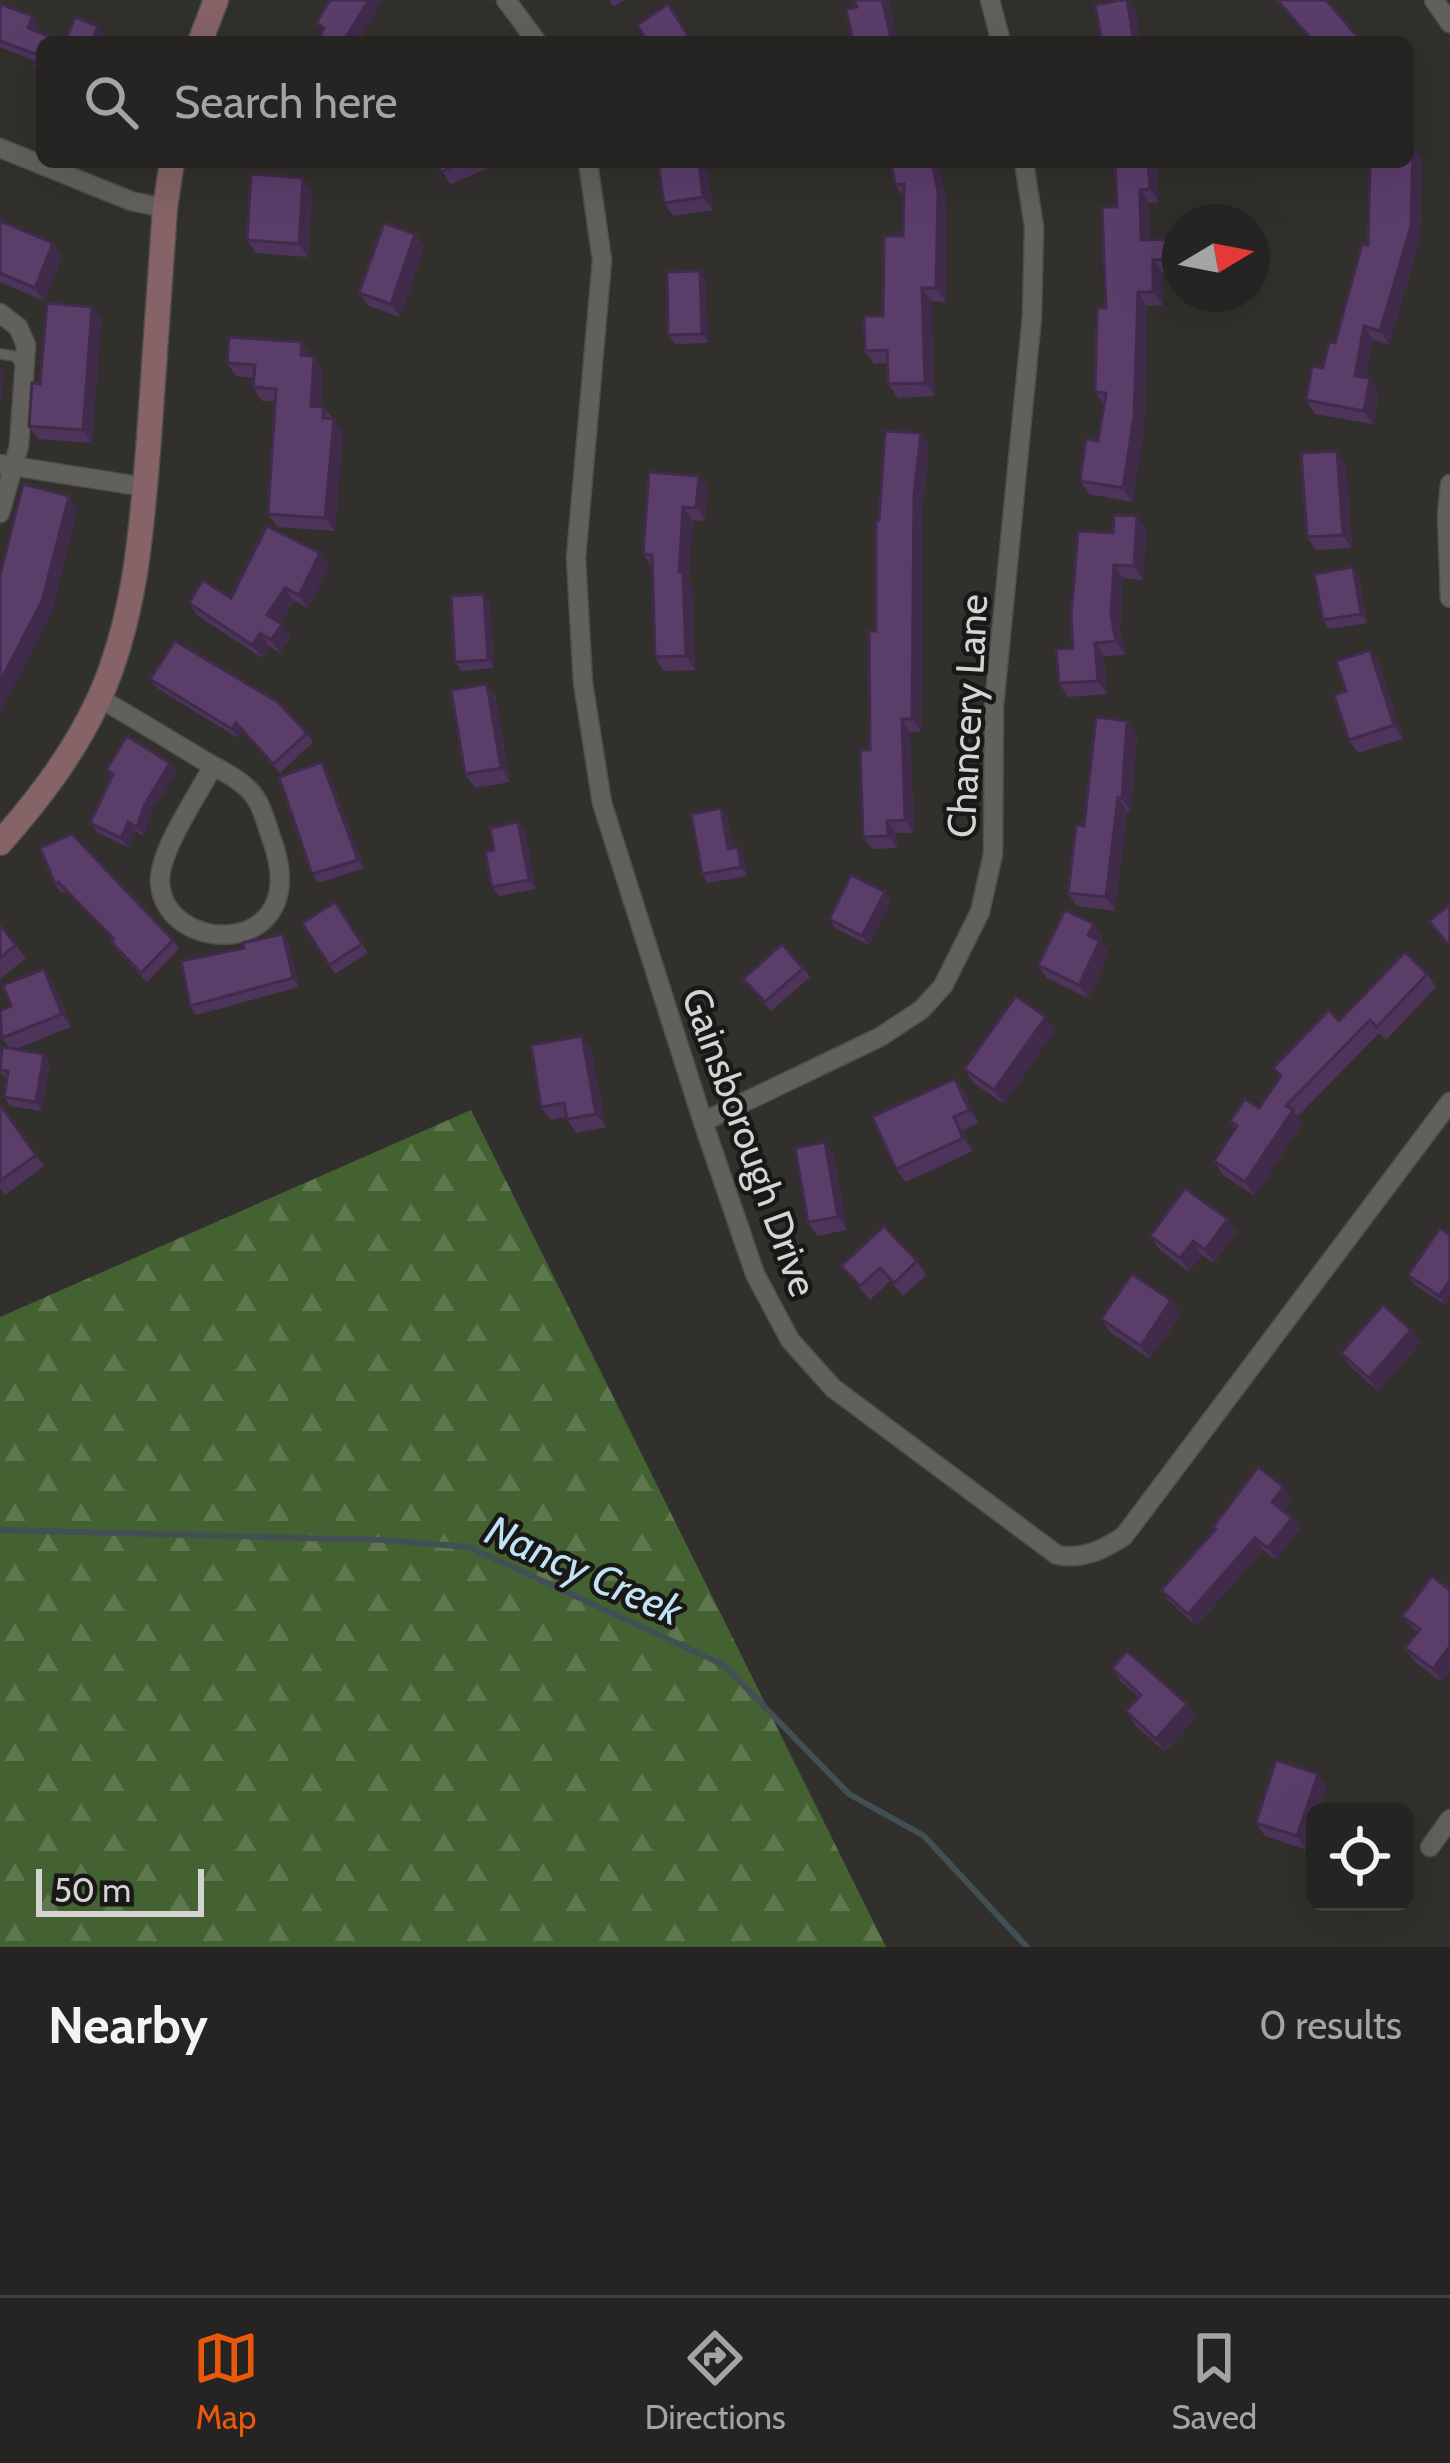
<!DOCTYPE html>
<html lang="en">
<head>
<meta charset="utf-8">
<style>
	body { margin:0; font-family:Cabin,sans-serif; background:#2e2c2a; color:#f1f3f6 }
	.controls { position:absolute; right:36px; bottom:36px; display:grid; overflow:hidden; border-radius:18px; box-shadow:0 12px 48px #0002 }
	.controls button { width:108px; height:108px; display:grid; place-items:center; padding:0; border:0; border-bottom:3px solid #424140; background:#262422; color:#f1f3f6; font:60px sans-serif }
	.compass { position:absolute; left:1162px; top:204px; width:108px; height:108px; border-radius:50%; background:#262422; box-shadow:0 12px 48px #0002; rotate:80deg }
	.scale { position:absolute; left:36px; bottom:30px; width:168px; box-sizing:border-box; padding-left:12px; border:6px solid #d5d4d2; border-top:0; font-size:33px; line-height:42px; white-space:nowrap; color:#d5d4d2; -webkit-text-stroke:9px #191817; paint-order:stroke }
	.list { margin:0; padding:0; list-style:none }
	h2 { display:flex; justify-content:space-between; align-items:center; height:156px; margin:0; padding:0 48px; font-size:51px }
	h2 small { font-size:39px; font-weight:400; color:#a4a4a5 }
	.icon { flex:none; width:66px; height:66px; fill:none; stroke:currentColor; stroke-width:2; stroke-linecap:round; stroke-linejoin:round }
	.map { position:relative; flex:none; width:1450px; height:1947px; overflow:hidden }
	.search { position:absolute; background:#262422; box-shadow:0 12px 48px #0002; left:36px; right:36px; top:36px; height:132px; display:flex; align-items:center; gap:30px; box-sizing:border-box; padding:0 42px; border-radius:18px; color:#a4a4a5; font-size:45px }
	.sheet { height:348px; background:#262422 }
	nav { display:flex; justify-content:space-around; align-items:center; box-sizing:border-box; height:168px; border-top:3px solid #424140; background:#262422; font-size:33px; color:#a4a4a5 }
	nav a { display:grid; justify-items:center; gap:6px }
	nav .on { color:#ea580c }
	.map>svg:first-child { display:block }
	.forest { fill:url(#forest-firs) }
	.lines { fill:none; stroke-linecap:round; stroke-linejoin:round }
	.stream { stroke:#425055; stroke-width:6 }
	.lane-casing { stroke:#4e4d4a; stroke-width:12 }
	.street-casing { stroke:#4e4d4a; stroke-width:21 }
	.secondary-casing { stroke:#4e4d4a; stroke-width:27 }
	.lane { stroke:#62605c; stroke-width:9 }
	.street { stroke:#62605c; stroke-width:18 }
	.secondary { stroke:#856366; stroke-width:24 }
	.wall { fill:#4e345b }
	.shaded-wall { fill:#402b4a }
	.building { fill:#5b3d6a; stroke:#402b4a; stroke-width:3 }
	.labels { text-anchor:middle; stroke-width:9; stroke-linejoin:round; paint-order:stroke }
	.street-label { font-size:39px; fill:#d5d4d2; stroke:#191817 }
	.water-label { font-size:42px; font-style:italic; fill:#c1e4f5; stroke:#191817 }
</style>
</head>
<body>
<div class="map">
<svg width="1450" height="1947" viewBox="0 0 1450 1947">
	<defs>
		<pattern id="forest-firs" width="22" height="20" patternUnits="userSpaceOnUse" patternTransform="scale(3)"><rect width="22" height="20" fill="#446132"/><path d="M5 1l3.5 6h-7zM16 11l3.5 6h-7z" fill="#5e774f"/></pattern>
	</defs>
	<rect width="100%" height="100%" fill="#32302d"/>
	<polygon class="forest" points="471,1110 886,1947 0,1947 0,1317"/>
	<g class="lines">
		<polyline class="stream" points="0,1530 383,1540 469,1547 724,1665 849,1794 924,1836 1027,1947"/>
		<g class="lane-casing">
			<polyline id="lane" points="0,354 14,356 22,364"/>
		</g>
		<g class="street-casing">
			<g id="street">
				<polyline points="506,0 537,42"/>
				<polyline points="990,0 1001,42"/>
				<polyline points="1434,0 1450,23"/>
				<polyline points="0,148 131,201 165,208"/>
				<path d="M588 162 602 260 576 558 583 683 602 803 703 1122 755 1274 790 1340 833 1388 1057 1555C1082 1560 1103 1550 1124 1536L1450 1102"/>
				<polyline points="0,313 18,327 26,345 19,446 0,513"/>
				<polyline points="0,464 145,487"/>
				<polyline points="1450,484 1447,516 1450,598"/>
				<path d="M99 698C134 718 168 739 203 760 218 769 237 777 249 790 262 802 266 824 272 840 315 959 165 957 160 883 158 852 198 795 213 766"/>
				<polyline points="703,1122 880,1037 921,1010 943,986 980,912 993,854 994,706 1032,316 1034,227 1024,162"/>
				<polyline points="1430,1847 1450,1819"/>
			</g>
		</g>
		<g class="secondary-casing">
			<g id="secondary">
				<polyline points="200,42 216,0"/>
				<path d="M0 843C39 799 74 753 99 699 136 617 142 527 149 438 154 362 159 285 165 208L172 162"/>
			</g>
		</g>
		<use href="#lane" class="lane"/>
		<use href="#street" class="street"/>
		<use href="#secondary" class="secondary"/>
	</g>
	<g class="wall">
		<polygon points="609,0 625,0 613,7"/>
		<polygon points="0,4 33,16 39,25 37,31 42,42 42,76 34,66 36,61 0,47"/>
		<polygon points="1413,146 1422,159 1420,240 1389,344 1373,340 1366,378 1379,392 1373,424 1315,414 1306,400 1335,343 1368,245 1391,163"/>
		<polygon points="437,162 498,162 499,163 450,185"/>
		<polygon points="891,162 938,162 947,204 946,302 931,301 935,396 898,398 888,384 888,363 874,364 865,351 883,316 903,236 904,198 895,185"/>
		<polygon points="1115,162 1174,162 1157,164 1159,202 1149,203 1150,240 1180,253 1180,272 1162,273 1163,305 1147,306 1144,429 1132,502 1089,494 1080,481 1098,441 1104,405 1095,392 1117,207"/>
		<polygon points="707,171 713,210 673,216 664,203"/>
		<polygon points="303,178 312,191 308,257 256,253 247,240"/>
		<polygon points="0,221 53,243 62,257 44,301 0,282"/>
		<polygon points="415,234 424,247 400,317 369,306 359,293"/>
		<polygon points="706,280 708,343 675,344 668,335"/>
		<polygon points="92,307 101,320 92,443 38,439 29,426 40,384"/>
		<polygon points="311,356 323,369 321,406 324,407 343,433 335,531 277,527 268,514 275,401 262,401 253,387 254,378 236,376 227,363"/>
		<polygon points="921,433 929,446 923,507 921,732 910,732 914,833 896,833 897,848 872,849 863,837 876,631 879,520"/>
		<polygon points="1346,464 1352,548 1316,550 1307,537"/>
		<polygon points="699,476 708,489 705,521 693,520 688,579 692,585 695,670 664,671 655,657 652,567 643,554"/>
		<polygon points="1137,516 1146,530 1143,580 1123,578 1120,628 1125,655 1104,656 1107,694 1068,697 1059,683 1113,533"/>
		<polygon points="329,566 308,608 294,601 280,623 291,637 280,653 269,646 262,658 198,616 189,603 231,598"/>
		<polygon points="1359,576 1367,623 1329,629 1323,620"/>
		<polygon points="490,603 494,668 461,671 455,662"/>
		<polygon points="1370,650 1379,663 1403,739 1358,753 1349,740 1346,691"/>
		<polygon points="150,679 307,733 313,742 280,773 242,732 238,738 157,688"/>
		<polygon points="487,684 496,697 510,782 475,788 465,774"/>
		<polygon points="1137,734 1131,812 1127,811 1115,911 1077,906 1068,893 1084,826"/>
		<polygon points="170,763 177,772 151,812 144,836 135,831 127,847 97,832 90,823 111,778 106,770"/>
		<polygon points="328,771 364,868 318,883 312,874"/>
		<polygon points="721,808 727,817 733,848 738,847 744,856 747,876 708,883 702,874"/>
		<polygon points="518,822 525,831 536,889 499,896 492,887 494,850"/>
		<polygon points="40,848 173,940 179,949 147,982 117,951 111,942 113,940 65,891 61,893 55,884"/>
		<polygon points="891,901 869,945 835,928 829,919"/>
		<polygon points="335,902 368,953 335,974 302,923"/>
		<polygon points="1094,924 1103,937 1101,942 1109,954 1088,998 1047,978 1038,965"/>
		<polygon points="0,925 26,958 0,979"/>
		<polygon points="289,943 299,987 196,1015 190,1006"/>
		<polygon points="803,968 810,977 771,1011 743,979"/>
		<polygon points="1427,974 1436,987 1386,1040 1379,1033 1297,1117 1302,1124 1255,1196 1223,1175 1214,1161 1235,1129 1230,1121 1259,1108 1279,1077 1273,1068 1339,1021"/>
		<polygon points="53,982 71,1027 16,1049 44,1054 50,1063 42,1111 10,1106 4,1097 7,1079 0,1072 0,1058 9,1048 2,1038 11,1006"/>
		<polygon points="1046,1017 1055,1030 1004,1104 974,1083 964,1069"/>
		<polygon points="591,1049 606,1127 576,1133 566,1117 551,1120 541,1107"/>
		<polygon points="955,1079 964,1092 979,1123 963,1130 973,1151 906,1182 896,1169"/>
		<polygon points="1,1106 44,1166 5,1195 0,1188"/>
		<polygon points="825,1142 834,1156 847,1230 817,1236 808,1222"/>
		<polygon points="1440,1228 1445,1305 1414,1284 1408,1275"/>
		<polygon points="1237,1232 1214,1263 1202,1255 1189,1272 1159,1249 1150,1236"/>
		<polygon points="917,1261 926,1275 903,1296 890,1281 870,1300 841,1266"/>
		<polygon points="1181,1314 1150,1359 1111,1333 1101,1319"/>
		<polygon points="1420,1343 1378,1391 1350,1366 1341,1353"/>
		<polygon points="1292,1498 1283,1511 1292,1518 1300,1529 1276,1560 1263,1550 1196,1626 1169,1601 1161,1590"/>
		<polygon points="1432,1576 1442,1682 1415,1662 1405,1648 1417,1633 1402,1616"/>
		<polygon points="1112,1668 1196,1718 1165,1752 1135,1725 1126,1711 1139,1697 1121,1682"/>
		<polygon points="1327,1787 1319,1812 1315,1812 1307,1850 1265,1836 1256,1823"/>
	</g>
	<g class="shaded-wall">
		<polygon points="369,0 383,0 358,42 343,42"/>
		<polygon points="882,0 889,0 898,42 892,42"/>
		<polygon points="1128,0 1136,12 1141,42 1134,42"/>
		<polygon points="33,16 39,25 34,37 28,28"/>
		<polygon points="98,26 104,35 102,42 92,42"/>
		<polygon points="1413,146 1422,159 1420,240 1389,344 1380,331"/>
		<polygon points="699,162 701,162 707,171 713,210 703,197"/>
		<polygon points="932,162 938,162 947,204 946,302 936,288"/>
		<polygon points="1148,162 1155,162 1157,164 1159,202 1150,189"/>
		<polygon points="303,178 312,191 308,257 299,244"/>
		<polygon points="1140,190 1149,203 1150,253 1141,240"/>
		<polygon points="415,234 424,247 400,317 391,304"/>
		<polygon points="1170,239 1180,253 1180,272 1171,259"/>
		<polygon points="53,243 62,257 44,301 35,288"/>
		<polygon points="1153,260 1162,273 1163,305 1153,292"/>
		<polygon points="700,271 706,280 708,343 702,334"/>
		<polygon points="922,288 931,301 935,396 925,383"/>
		<polygon points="1138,292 1147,306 1144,429 1132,502 1123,488"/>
		<polygon points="92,307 101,320 92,443 83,430"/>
		<polygon points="1364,326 1373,340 1364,389 1355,376"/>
		<polygon points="302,342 311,356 301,355"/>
		<polygon points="314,356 323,369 320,419 311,406"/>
		<polygon points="0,368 4,374 0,411"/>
		<polygon points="1370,378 1379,392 1373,424 1364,411"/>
		<polygon points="334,419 343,433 335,531 325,518"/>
		<polygon points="921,433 929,446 923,507 921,732 912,719 914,495"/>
		<polygon points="1337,451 1346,464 1352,548 1343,535"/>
		<polygon points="699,476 708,489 705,521 696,508"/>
		<polygon points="69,496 78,510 51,615 0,713 0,682"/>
		<polygon points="683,507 693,520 688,579 692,585 695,670 686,656 679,572"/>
		<polygon points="1137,516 1146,530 1143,580 1134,566"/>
		<polygon points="320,553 329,566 308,608 299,595"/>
		<polygon points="1114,565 1123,578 1120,628 1125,655 1116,641 1111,615"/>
		<polygon points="1353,567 1359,576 1367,623 1361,614"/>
		<polygon points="285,588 294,601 277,628 267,615"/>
		<polygon points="484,594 490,603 494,668 488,660"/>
		<polygon points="282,624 291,637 280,653 271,640"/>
		<polygon points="260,633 269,646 262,658 252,645"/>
		<polygon points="1095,643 1104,656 1107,694 1098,681"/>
		<polygon points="1370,650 1379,663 1403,739 1394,725"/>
		<polygon points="487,684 496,697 510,782 501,768"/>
		<polygon points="902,719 910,732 914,833 905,820"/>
		<polygon points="1127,721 1137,734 1131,812 1122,798"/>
		<polygon points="236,723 242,732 238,738 232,729"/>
		<polygon points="322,762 328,771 364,868 358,860"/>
		<polygon points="170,763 177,772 151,812 144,836 137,827 145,804"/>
		<polygon points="1118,798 1127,811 1115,911 1106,897"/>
		<polygon points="721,808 727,817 735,858 728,849"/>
		<polygon points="887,821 896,833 897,848 888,836"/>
		<polygon points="128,822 135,831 127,847 121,838"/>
		<polygon points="518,822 525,831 536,889 529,880"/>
		<polygon points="738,847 744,856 747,876 741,867"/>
		<polygon points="885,892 891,901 869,945 862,936"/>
		<polygon points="1094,924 1103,937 1101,942 1109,954 1088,998 1079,985 1088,935"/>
		<polygon points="283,934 289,943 299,987 293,978"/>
		<polygon points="44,969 53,982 71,1027 62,1014"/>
		<polygon points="1046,1017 1055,1030 1004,1104 994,1090"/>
		<polygon points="582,1036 591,1049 606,1127 596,1114"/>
		<polygon points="44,1054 50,1063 42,1111 36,1102"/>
		<polygon points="955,1079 964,1092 979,1123 969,1110"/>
		<polygon points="1293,1110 1302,1124 1255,1196 1245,1182"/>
		<polygon points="954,1117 963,1130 973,1151 963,1138"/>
		<polygon points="825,1142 834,1156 847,1230 838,1217"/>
		<polygon points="1228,1219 1237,1232 1214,1263 1205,1250"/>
		<polygon points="1193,1241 1202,1255 1189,1272 1180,1258"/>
		<polygon points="1450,1280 1450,1298 1445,1305 1439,1296"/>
		<polygon points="1171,1300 1181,1314 1150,1359 1141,1346"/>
		<polygon points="1411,1330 1420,1343 1378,1391 1369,1378"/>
		<polygon points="1284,1487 1292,1498 1280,1514 1272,1502"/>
		<polygon points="1292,1518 1300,1529 1276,1560 1268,1548"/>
		<polygon points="1255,1538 1263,1550 1196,1626 1188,1614"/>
		<polygon points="1450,1646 1450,1672 1442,1682 1433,1669"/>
		<polygon points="1187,1704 1196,1718 1165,1752 1156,1739"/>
		<polygon points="1318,1774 1327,1787 1319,1812 1315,1812 1315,1824 1307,1850 1297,1836"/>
	</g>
	<g class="building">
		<polygon points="330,0 369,0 343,42 317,42 324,28 316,23"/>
		<polygon points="854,0 882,0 892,42 853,42 846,9 857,7"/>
		<polygon points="1121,0 1127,0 1134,42 1102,42 1095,5"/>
		<polygon points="1277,0 1326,0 1362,42 1314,42"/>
		<polygon points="0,4 33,16 28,28 63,42 42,42 42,69 34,66 38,55 0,41"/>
		<polygon points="668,4 692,42 648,42 637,25"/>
		<polygon points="75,17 98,26 92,42 65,42"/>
		<polygon points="1408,145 1413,146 1411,226 1380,331 1364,326 1355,376 1370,378 1364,411 1306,400 1312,366 1323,368 1329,342 1335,343 1362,244 1368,245 1370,163 1408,162"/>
		<polygon points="437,162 463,162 441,172"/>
		<polygon points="658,162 699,162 703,197 664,203"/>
		<polygon points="891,162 932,162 938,191 936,288 922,288 925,383 888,384 887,350 865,351 864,316 883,316 884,236 903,236 904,184 895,185"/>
		<polygon points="1115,162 1148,162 1150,189 1140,190 1141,240 1170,239 1171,259 1153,260 1153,292 1138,292 1134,416 1123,488 1080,481 1086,439 1098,441 1106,393 1095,392 1097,308 1106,308 1102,207 1117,207"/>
		<polygon points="251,174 303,178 299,244 247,240"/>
		<polygon points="0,221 53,243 35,288 0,273"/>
		<polygon points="384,223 415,234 391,304 359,293"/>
		<polygon points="700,271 702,334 668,335 667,272"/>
		<polygon points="47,303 92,307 83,430 29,426 32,383 40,384"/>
		<polygon points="229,337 302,342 301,355 314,356 311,406 324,407 323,418 334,419 325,518 268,514 276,389 253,387 255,365 227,363"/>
		<polygon points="885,431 921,433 914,495 912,719 902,719 905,820 887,821 888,836 863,837 860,750 870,750 869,631 876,631 876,520 879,520"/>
		<polygon points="1337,451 1343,535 1307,537 1301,453"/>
		<polygon points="649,472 699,476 696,508 683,507 679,572 683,572 686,656 655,657 652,555 643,554"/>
		<polygon points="23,484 69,496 42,601 0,682 0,575"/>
		<polygon points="1114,515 1137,516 1134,566 1114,565 1111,615 1116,641 1095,643 1098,681 1059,683 1056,649 1073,648 1071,617 1078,531 1113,533"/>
		<polygon points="267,526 320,553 299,595 285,588 267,615 282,624 271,640 260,633 252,645 189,603 203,580 231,598"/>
		<polygon points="1353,567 1361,614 1323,620 1314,574"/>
		<polygon points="484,594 488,660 455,662 451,596"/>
		<polygon points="175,641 278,702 307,733 273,764 236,723 232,729 150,679"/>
		<polygon points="1370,650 1394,725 1349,740 1334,695 1346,691 1336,661"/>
		<polygon points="487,684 501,768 465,774 451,690"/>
		<polygon points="1096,717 1127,721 1122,798 1118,798 1106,897 1068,893 1076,825 1084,826"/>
		<polygon points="127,736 170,763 145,804 137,827 128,822 121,838 90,823 113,774 106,770"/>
		<polygon points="322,762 358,860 312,874 279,777"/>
		<polygon points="721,808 728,849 738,847 741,867 702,874 691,814"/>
		<polygon points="518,822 529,880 492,887 485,852 494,850 490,828"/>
		<polygon points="72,834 173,940 141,973 111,942 114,939 58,882 55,884 40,848"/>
		<polygon points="851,875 885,892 862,936 829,919"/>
		<polygon points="335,902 362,944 329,965 302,923"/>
		<polygon points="1450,904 1450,947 1429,921"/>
		<polygon points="1065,910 1094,924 1088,935 1100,941 1079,985 1038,965"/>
		<polygon points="0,925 16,945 0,958"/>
		<polygon points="283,934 293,978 190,1006 181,961 244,948 243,943"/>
		<polygon points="782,944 803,968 765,1002 743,979"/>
		<polygon points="1405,952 1427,974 1377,1027 1370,1020 1286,1106 1293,1110 1245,1182 1214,1161 1237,1126 1230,1121 1245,1099 1259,1108 1281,1076 1273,1068 1329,1010 1339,1021"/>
		<polygon points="44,969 62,1014 2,1038 0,1011 11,1006 3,985"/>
		<polygon points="1016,996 1046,1017 994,1090 964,1069"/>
		<polygon points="582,1036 596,1114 567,1119 564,1103 541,1107 531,1045"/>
		<polygon points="2,1047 44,1054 36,1102 4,1097 8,1071 0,1070"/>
		<polygon points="955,1079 969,1110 954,1117 963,1138 896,1169 872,1117"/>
		<polygon points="1,1106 36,1155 0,1181 0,1109"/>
		<polygon points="825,1142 838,1217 808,1222 795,1148"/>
		<polygon points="1185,1188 1228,1219 1205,1250 1193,1241 1180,1258 1150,1236"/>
		<polygon points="884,1226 917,1261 894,1283 880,1268 860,1286 841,1266"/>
		<polygon points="1440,1228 1450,1235 1450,1280 1439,1296 1408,1275"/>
		<polygon points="1132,1274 1171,1300 1141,1346 1101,1319"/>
		<polygon points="1383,1305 1411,1330 1369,1378 1341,1353"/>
		<polygon points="1258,1467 1284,1487 1272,1502 1292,1518 1268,1548 1255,1538 1188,1614 1161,1590 1216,1529 1213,1527"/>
		<polygon points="1432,1576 1450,1590 1450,1646 1433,1669 1405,1648 1420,1629 1402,1616"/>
		<polygon points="1127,1651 1187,1704 1156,1739 1126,1711 1141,1695 1112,1668"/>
		<polygon points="1276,1760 1318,1774 1297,1836 1256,1823"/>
	</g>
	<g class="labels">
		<g class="street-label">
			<text transform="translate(967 716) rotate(-87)" y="14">Chancery Lane</text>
			<text transform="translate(750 1142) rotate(70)" y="14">Gainsborough Drive</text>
		</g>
		<g class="water-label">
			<text transform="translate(584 1570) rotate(24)" y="15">Nancy Creek</text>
		</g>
	</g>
</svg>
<div class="controls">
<button><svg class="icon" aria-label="locate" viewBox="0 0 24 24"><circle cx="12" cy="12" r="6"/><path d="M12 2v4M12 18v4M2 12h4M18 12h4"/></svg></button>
</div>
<svg class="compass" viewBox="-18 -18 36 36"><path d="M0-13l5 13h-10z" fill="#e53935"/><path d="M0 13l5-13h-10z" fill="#a4a4a5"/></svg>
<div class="scale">50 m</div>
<div class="search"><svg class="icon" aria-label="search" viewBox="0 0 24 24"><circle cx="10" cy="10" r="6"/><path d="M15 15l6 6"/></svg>Search here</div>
</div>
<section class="sheet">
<h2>Nearby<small>0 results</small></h2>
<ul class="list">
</ul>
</section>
<nav>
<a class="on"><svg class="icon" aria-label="map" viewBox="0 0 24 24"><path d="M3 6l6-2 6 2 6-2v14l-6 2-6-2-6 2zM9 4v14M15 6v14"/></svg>Map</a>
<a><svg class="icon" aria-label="directions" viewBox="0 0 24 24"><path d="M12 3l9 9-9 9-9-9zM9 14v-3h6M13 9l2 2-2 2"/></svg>Directions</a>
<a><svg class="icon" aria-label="saved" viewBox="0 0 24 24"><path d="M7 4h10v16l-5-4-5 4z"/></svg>Saved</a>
</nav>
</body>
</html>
